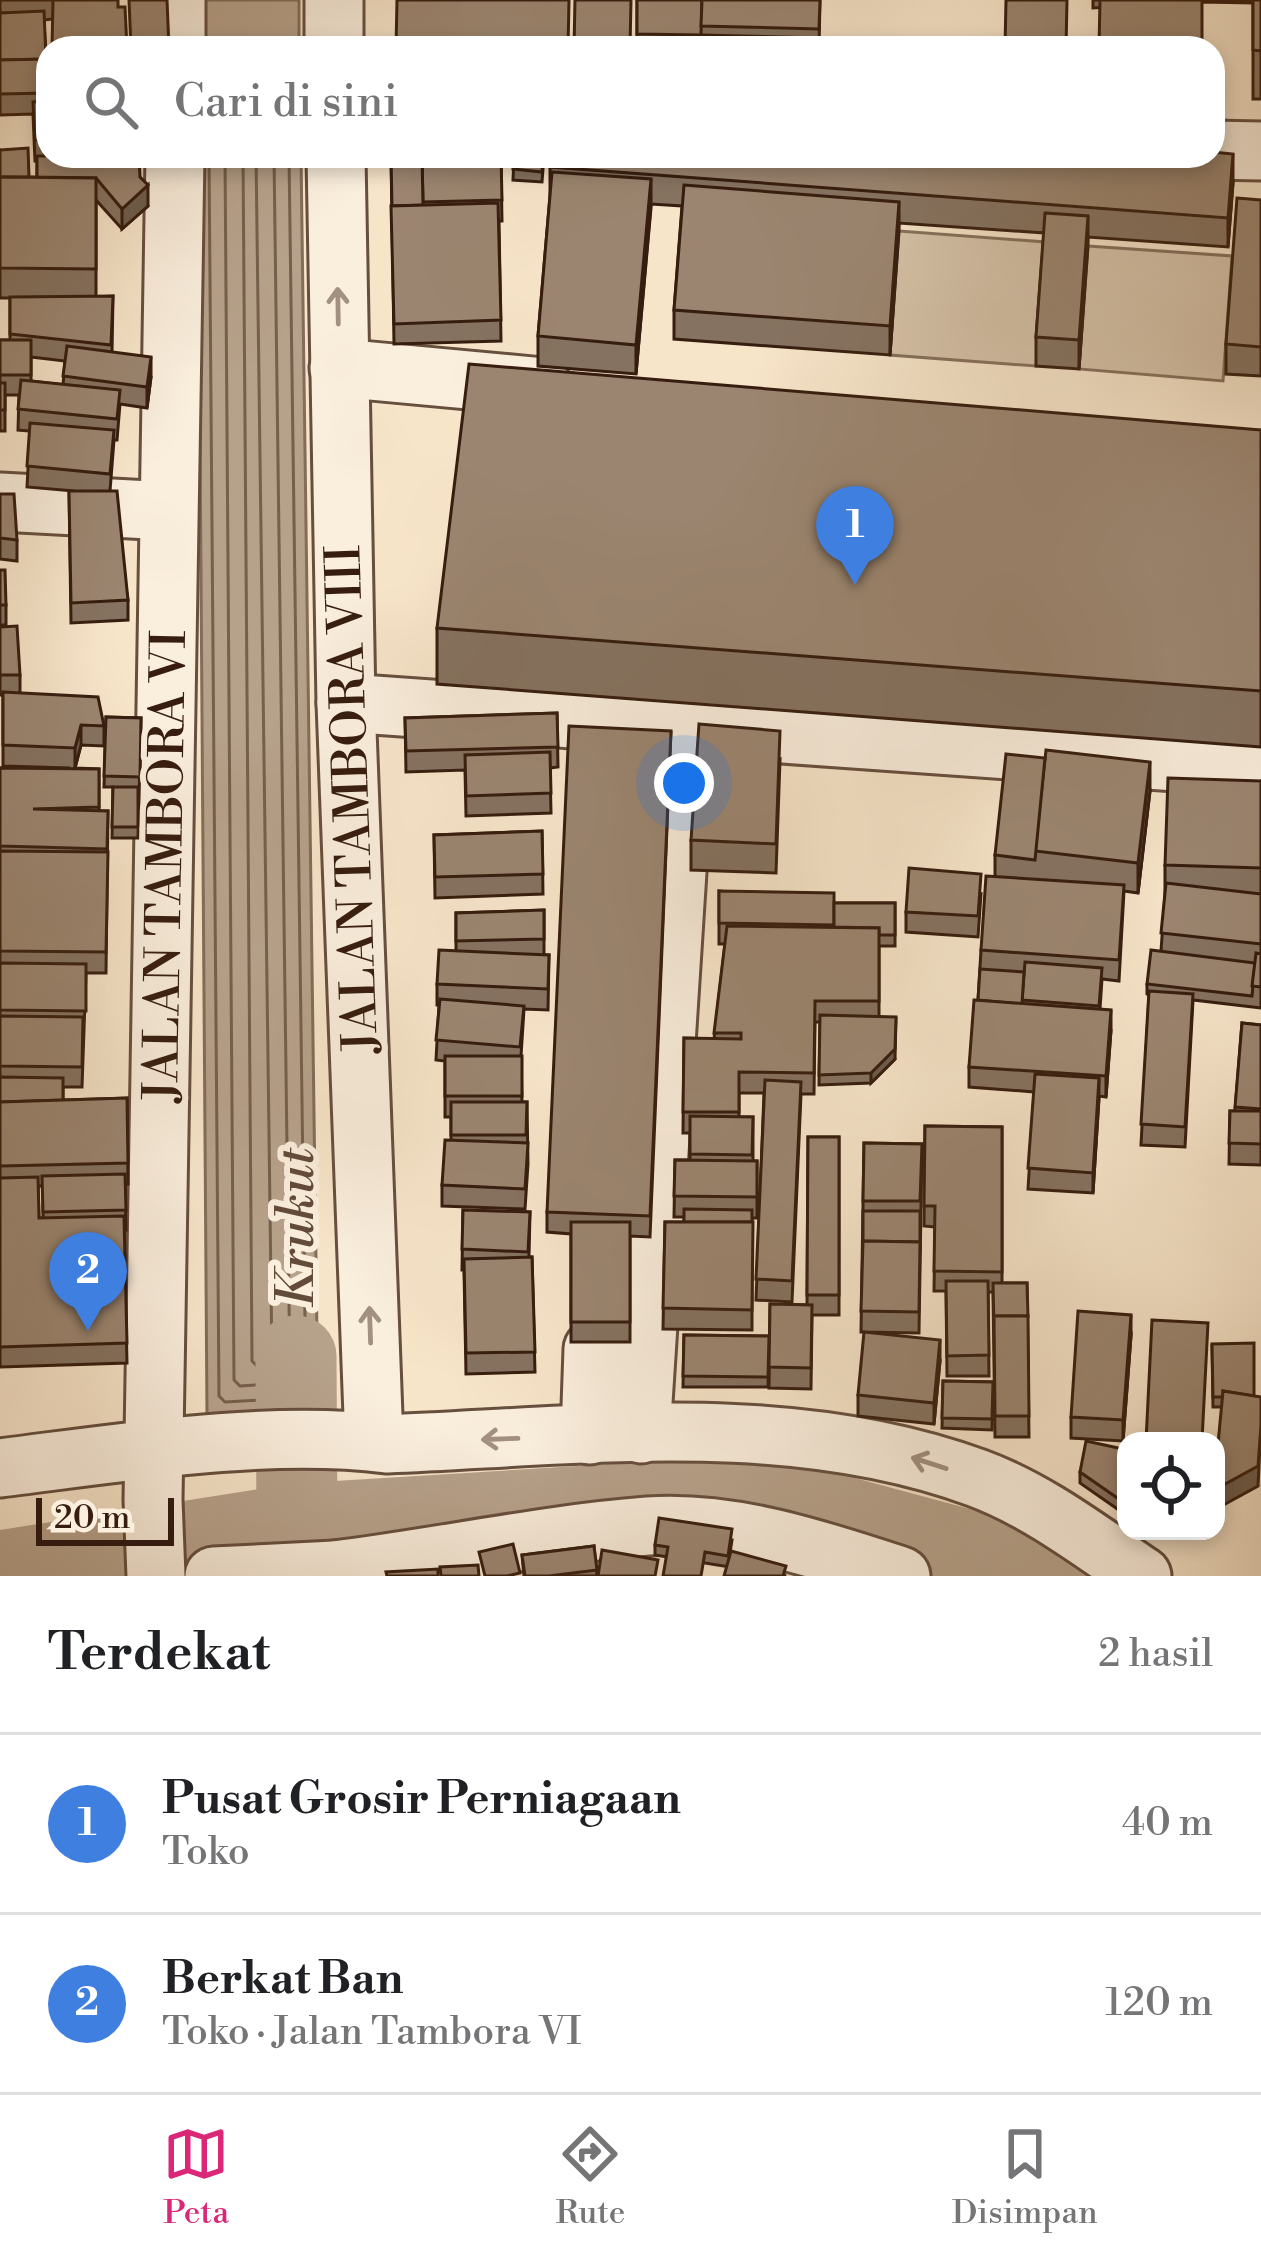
<!DOCTYPE html>
<html lang="id">
<head>
<meta charset="utf-8">
<style>
	body { margin:0; font-family:"Libre Bodoni",serif; background:#f6f6f6; color:#202124 }
	.controls { position:absolute; right:36px; bottom:36px; display:grid; overflow:hidden; border-radius:24px; box-shadow:0 6px 18px #0003 }
	.controls button { width:108px; height:108px; display:grid; place-items:center; padding:0; border:0; border-bottom:3px solid #e0e0e0; background:#fff; color:#202124; font:60px sans-serif }
	.scale { position:absolute; left:36px; bottom:30px; width:138px; box-sizing:border-box; padding-left:12px; border:6px solid #371d0f; border-top:0; font-size:33px; line-height:42px; white-space:nowrap; color:#371d0f; -webkit-text-stroke:9px #faeedd; paint-order:stroke }
	.you { position:absolute; left:684px; top:783px; width:42px; height:42px; margin:-30px; border:9px solid #fff; border-radius:50%; background:#1a73e8; box-shadow:0 0 0 18px #1a73e833 }
	.badge { display:grid; place-items:center; width:78px; height:78px; border-radius:50%; background:#db2777; color:#fff; font-size:39px; font-weight:700 }
	.pin { position:absolute; translate:-50% -99px; filter:drop-shadow(0 3px 6px #0008) }
	.pin::after { content:''; position:absolute; top:63px; width:42px; height:36px; background:inherit; clip-path:polygon(0 0,100% 0,50% 100%) }
	.list { margin:0; padding:0; list-style:none }
	h2 { display:flex; justify-content:space-between; align-items:center; height:156px; margin:0; padding:0 48px; font-size:51px }
	h2 small { font-size:39px; font-weight:400; color:#757577 }
	.list li { display:grid; grid-template-columns:78px 1fr auto; gap:36px; align-items:center; box-sizing:border-box; height:180px; padding:0 48px; border-top:3px solid #e0e0e0 }
	.list b { display:block; font-size:45px; white-space:nowrap }
	.list p { margin:0; font-size:39px; white-space:nowrap; color:#757577 }
	.list em { font-size:39px; font-style:normal; color:#757577 }
	.icon { flex:none; width:66px; height:66px; fill:none; stroke:currentColor; stroke-width:2; stroke-linecap:round; stroke-linejoin:round }
	.map { position:relative; flex:none; width:1261px; height:1576px; overflow:hidden }
	.search { position:absolute; background:#fff; box-shadow:0 6px 18px #0003; left:36px; right:36px; top:36px; height:132px; display:flex; align-items:center; gap:30px; box-sizing:border-box; padding:0 42px; border-radius:36px; color:#757577; font-size:45px }
	.sheet { height:516px; background:#fff }
	nav { display:flex; justify-content:space-around; align-items:center; box-sizing:border-box; height:168px; border-top:3px solid #e0e0e0; background:#fff; font-size:33px; color:#757577 }
	nav a { display:grid; justify-items:center; gap:6px }
	nav .on { color:#db2777 }
	.map>svg:first-child { display:block }
	.green { fill:#d6c3aa; stroke:#86705c; stroke-width:3 }
	.water { fill:#b6a18a; stroke:#836c59; stroke-width:3 }
	.lines { fill:none; stroke-linecap:round; stroke-linejoin:round }
	.shore { stroke:#765f4c; stroke-width:3 }
	.river { stroke:#b6a18a; stroke-width:81 }
	.minor-casing { stroke:#674f3e; stroke-width:63 }
	.minor { stroke:#faeedd; stroke-width:57 }
	.wall { fill:#857260; stroke:#371d0f; stroke-width:3; fill-rule:evenodd }
	.shaded-wall { fill:#6c5d4e; stroke:#371d0f; stroke-width:3 }
	.building { fill:#9b8570; stroke:#371d0f; stroke-width:3 }
	.oneway { stroke:#a29080 }
	.labels { text-anchor:middle; stroke-width:12; stroke-linejoin:round; paint-order:stroke }
	.street-label { font-size:48px; fill:#371d0f; stroke:#faeedd }
	.water-label { font-size:51px; font-style:italic; fill:#634b3a; stroke:#faeedd }
</style>
</head>
<body>
<div class="map">
<svg width="1261" height="1576" viewBox="0 0 1261 1576">
	<rect width="100%" height="100%" fill="#f7e5ca"/>
	<filter id="stains"><feTurbulence type="fractalNoise" baseFrequency=".00167" numOctaves="4"/><feColorMatrix values="0 0 0 0 .2 0 0 0 0 .09 0 0 0 0 .02 0 0 0 .5 -.17"/></filter>
	<radialGradient id="worn" r=".72"><stop offset=".6" stop-color="#630" stop-opacity="0"/><stop offset="1" stop-color="#630" stop-opacity=".3"/></radialGradient>
	<g class="green">
		<polygon points="899,231 1045,242 1036,366 890,355"/>
		<polygon points="1088,246 1232,256 1223,381 1079,369"/>
	</g>
	<g class="water">
		<rect x="197" y="0" width="102" height="48"/>
		<polygon points="198,156 301,156 318,1409 207,1415"/>
		<polygon points="140,1520 146,1576 0,1576 0,1532"/>
	</g>
	<g class="lines">
		<g class="shore">
			<polyline points="209,156 219,1396 225,1402 301,1398 306,1392 289,156"/>
			<polyline points="225,156 234,1380 240,1386 285,1383 290,1377 274,156"/>
			<polyline points="243,156 252,1361 258,1367 272,1361 256,156"/>
			<polyline points="0,1543 123,1533"/>
			<polyline points="0,1558 111,1550 119,1576"/>
		</g>
		<g class="river">
			<polyline points="296,1356 297,1524"/>
			<polyline points="0,1571 297,1524 763,1495 1062,1576"/>
		</g>
		<g class="minor-casing">
			<g id="minor">
				<polyline points="176,0 176,48"/>
				<polyline points="334,48 334,0"/>
				<polyline points="1213,150 1261,151"/>
				<polyline points="336,156 346,703 374,1442"/>
				<polyline points="339,368 543,387"/>
				<polyline points="0,502 168,511"/>
				<polyline points="346,703 1261,768"/>
				<polyline points="641,1434 683,778"/>
				<polyline points="590,1435 593,1349"/>
				<path d="M0 1468C120 1453 267 1429 387 1444 584 1436 789 1409 977 1478 1037 1500 1090 1541 1142 1576"/>
				<polyline points="156,1576 153,1500 175,156"/>
				<polyline points="214,1576 335,1570"/>
				<path d="M330 1576 335 1570C439 1557 544 1534 648 1526 733 1520 822 1550 901 1576"/>
			</g>
		</g>
		<use href="#minor" class="minor"/>
	</g>
	<g class="wall">
		<path d="M0 0H118L52 19 44 20 46 59H48V156L140 177 148 206 122 229 96 200V297L113 296 112 352 151 377 147 408 120 404 117 440H114L110 491 128 600V620L71 623 69 491H74L27 487 30 431 18 430 19 395H5V431H0V340H10V298H0V150L29 177H37V161H35L33 114 0 115ZM31 357 65 361 63 385 31 381Z"/>
		<polygon points="637,0 820,0 819,48 637,48"/>
		<polygon points="1093,0 1261,0 1261,99 1253,99 1253,3 1202,2 1093,8"/>
		<polygon points="391,156 505,156 505,163 501,163 502,221 499,221 501,341 394,344"/>
		<polygon points="514,156 544,156 542,182 513,180"/>
		<polygon points="550,167 1233,183 1228,247 1088,237 1079,369 1036,366 1036,337 1044,233 899,223 890,355 674,339 674,310 682,206 651,204 636,374 538,366 538,336 550,196"/>
		<polygon points="1261,200 1261,376 1226,374 1226,344"/>
		<polygon points="1261,430 1261,747 437,684 437,628"/>
		<polygon points="0,494 17,540 17,561 0,559"/>
		<polygon points="0,570 6,605 6,625 0,625"/>
		<path d="M0 627 20 675V693L104 726V746L81 745 75 768 99 769V811H108L106 973H86L82 1087H63V1100L127 1098 128 1184H125L126 1230H124L127 1363 0 1367V768H70L3 766V695H0ZM38 1186H43V1218H39Z"/>
		<polygon points="557,713 558,767 550,768 551,813 466,816 465,770 406,772 405,718"/>
		<polygon points="106,717 141,718 138,838 112,838 113,787 104,787"/>
		<polygon points="671,731 650,1237 630,1236 630,1342 571,1342 571,1234 547,1232 547,1212"/>
		<polygon points="780,760 776,873 691,870 691,840"/>
		<polygon points="1261,781 1261,1008 1193,1000 1185,1147 1141,1145 1149,995 1147,994 1147,984 1161,951 1165,894 1165,865"/>
		<polygon points="1150,791 1138,893 1124,891 1119,981 1102,979 1100,1009 1111,1030 1106,1097 1099,1096 1093,1193 1028,1189 1034,1092 969,1087 969,1067 978,1000 981,950 995,876 995,855"/>
		<polygon points="542,831 543,894 435,898 434,835"/>
		<polygon points="719,891 834,903 895,903 895,946 879,946 879,1016 895,1059 871,1083 819,1085 820,1022 815,1022 814,1094 801,1094 792,1302 756,1300 764,1093 739,1093 739,1117 753,1117 753,1161 757,1161 757,1218 752,1218 752,1330 663,1329 665,1222 684,1222 684,1217 674,1217 675,1160 690,1160 690,1133 683,1133 684,1038 714,1039 725,944 719,944"/>
		<polygon points="981,894 978,937 906,932 906,912"/>
		<polygon points="544,910 544,955 549,955 548,1010 524,1009 521,1056 522,1102 527,1102 528,1164 525,1209 442,1206 442,1185 451,1140 451,1117 445,1117 445,1061 436,1060 439,1005 437,1005 437,984 456,951 456,913"/>
		<polygon points="1242,1023 1261,1025 1261,1165 1229,1164 1230,1111 1235,1111"/>
		<polygon points="925,1126 1002,1127 1002,1283 1027,1283 1029,1437 995,1437 993,1292 988,1292 989,1376 947,1376 946,1291 934,1291 935,1227 924,1226"/>
		<polygon points="808,1137 839,1137 839,1315 812,1315 811,1389 769,1388 770,1304 807,1305"/>
		<polygon points="864,1143 922,1144 919,1333 861,1332"/>
		<polygon points="463,1210 530,1212 529,1257 532,1257 535,1372 466,1374 464,1270 462,1270"/>
		<polygon points="684,1335 769,1336 768,1387 683,1387"/>
		<polygon points="1131,1336 1123,1441 1071,1438 1071,1417"/>
		<polygon points="1212,1344 1258,1486 1222,1407 1213,1407"/>
		<polygon points="940,1361 934,1424 858,1416 858,1395"/>
		<polygon points="943,1381 993,1382 992,1430 942,1428"/>
		<polygon points="1123,1449 1126,1515 1080,1483 1080,1472"/>
		<polygon points="732,1540 730,1553 786,1576 655,1555 655,1545"/>
		<polygon points="594,1546 597,1576 524,1576 522,1555"/>
	</g>
	<g class="shaded-wall">
		<polygon points="1233,154 1233,183 1228,247 1228,218"/>
		<polygon points="651,179 651,208 636,374 636,345"/>
		<polygon points="148,185 148,206 122,229 122,209"/>
		<polygon points="899,202 899,231 890,355 890,326"/>
		<polygon points="1088,216 1088,246 1079,369 1079,340"/>
		<polygon points="151,357 151,377 147,408 147,387"/>
		<polygon points="81,725 81,745 75,768 75,748"/>
		<polygon points="1150,762 1150,791 1138,893 1138,863"/>
		<polygon points="1111,1010 1111,1030 1106,1097 1106,1076"/>
		<polygon points="896,1017 895,1059 871,1083 871,1073"/>
		<polygon points="1099,1078 1099,1099 1093,1193 1093,1173"/>
		<polygon points="1131,1315 1131,1336 1123,1441 1123,1420"/>
		<polygon points="940,1340 940,1361 934,1424 934,1403"/>
		<polygon points="1261,1425 1258,1486 1216,1509 1216,1489"/>
	</g>
	<g class="building">
		<polygon points="53,0 118,0 118,7 125,7 127,48 52,48"/>
		<polygon points="129,0 167,0 169,48 131,48"/>
		<polygon points="397,0 569,0 568,48 396,48"/>
		<polygon points="575,0 631,0 630,48 574,48"/>
		<polygon points="637,0 702,0 701,35 637,34"/>
		<polygon points="702,0 820,0 819,29 701,26"/>
		<polygon points="1006,0 1067,0 1066,48 1005,48"/>
		<polygon points="1100,0 1202,0 1202,48 1099,48"/>
		<polygon points="1253,0 1261,0 1261,51 1253,50"/>
		<polygon points="44,11 46,59 0,60 0,13"/>
		<polygon points="701,35 819,38 819,48 701,48"/>
		<polygon points="48,59 48,93 0,94 0,60"/>
		<polygon points="48,101 48,140 35,140 33,102"/>
		<polygon points="28,148 29,177 0,177 0,150"/>
		<polygon points="1213,152 1233,154 1228,218 550,167 551,156 1213,156"/>
		<polygon points="37,156 139,156 140,177 148,185 122,209 96,178 37,177"/>
		<polygon points="422,156 501,156 502,200 423,202"/>
		<polygon points="514,156 543,156 542,172 513,169"/>
		<polygon points="422,157 423,205 392,206 391,158"/>
		<polygon points="552,172 651,179 636,345 538,336"/>
		<polygon points="0,177 96,178 96,269 0,268"/>
		<polygon points="684,185 899,202 890,326 674,310"/>
		<polygon points="1237,198 1261,200 1261,347 1226,344"/>
		<polygon points="498,203 501,320 394,324 391,206"/>
		<polygon points="1045,213 1088,216 1079,340 1036,337"/>
		<polygon points="113,296 111,345 10,334 10,297"/>
		<rect x="0" y="340" width="31" height="35"/>
		<polygon points="67,346 151,357 147,387 63,376"/>
		<polygon points="469,364 1261,430 1261,691 437,628"/>
		<polygon points="21,380 120,390 117,419 18,409"/>
		<rect x="0" y="383" width="5" height="27"/>
		<polygon points="30,423 114,430 110,474 27,466"/>
		<polygon points="69,491 117,491 128,600 71,603"/>
		<polygon points="0,494 14,494 17,540 0,538"/>
		<polygon points="0,570 5,570 6,605 0,605"/>
		<polygon points="17,626 20,675 0,675 0,627"/>
		<polygon points="3,692 98,697 104,726 81,725 75,748 3,745"/>
		<polygon points="557,713 558,747 406,751 405,718"/>
		<polygon points="106,717 141,718 140,777 104,776"/>
		<polygon points="699,724 780,731 776,844 691,840"/>
		<polygon points="569,726 671,731 650,1216 547,1212"/>
		<polygon points="1046,750 1150,762 1138,863 1035,851"/>
		<polygon points="550,752 551,793 466,796 465,755"/>
		<polygon points="1006,754 1045,758 1035,860 995,855"/>
		<polygon points="0,768 99,769 99,807 33,809 108,811 107,849 0,846"/>
		<polygon points="1168,778 1261,781 1261,868 1165,865"/>
		<polygon points="113,787 138,787 138,827 112,827"/>
		<polygon points="542,831 543,874 435,877 434,835"/>
		<polygon points="0,851 108,852 106,952 0,951"/>
		<polygon points="909,868 981,874 978,916 906,912"/>
		<polygon points="986,876 1124,885 1119,960 981,950"/>
		<polygon points="1166,883 1261,894 1261,944 1161,933"/>
		<polygon points="719,891 834,893 834,925 719,923"/>
		<polygon points="834,903 895,903 895,935 879,935 879,928 834,927"/>
		<polygon points="544,910 544,939 456,941 456,913"/>
		<polygon points="727,926 879,928 879,1001 815,1001 814,1073 739,1072 739,1112 683,1112 684,1038 741,1039 741,1033 714,1033"/>
		<polygon points="439,950 549,955 548,989 437,984"/>
		<polygon points="1151,950 1255,963 1252,996 1147,984"/>
		<polygon points="1256,953 1261,954 1261,987 1252,986"/>
		<polygon points="1025,962 1102,968 1099,1006 1022,1000"/>
		<polygon points="0,963 86,964 86,1011 0,1010"/>
		<polygon points="980,969 1024,972 1022,1004 978,1000"/>
		<polygon points="1149,991 1193,994 1185,1127 1141,1124"/>
		<polygon points="440,999 524,1006 520,1047 436,1040"/>
		<polygon points="974,1000 1111,1010 1106,1076 969,1067"/>
		<polygon points="820,1015 896,1017 895,1049 871,1073 819,1075"/>
		<polygon points="0,1016 83,1017 82,1067 0,1066"/>
		<polygon points="1242,1023 1261,1025 1261,1109 1235,1107"/>
		<rect x="445" y="1056" width="77" height="40"/>
		<polygon points="1035,1074 1099,1078 1093,1173 1028,1168"/>
		<polygon points="0,1077 63,1078 63,1100 0,1102"/>
		<polygon points="765,1080 801,1082 792,1281 756,1279"/>
		<polygon points="127,1098 128,1163 0,1166 0,1102"/>
		<polygon points="451,1102 527,1102 526,1135 451,1135"/>
		<polygon points="1230,1111 1261,1111 1261,1144 1229,1143"/>
		<polygon points="690,1116 753,1117 752,1155 690,1154"/>
		<polygon points="925,1126 1002,1127 1002,1272 934,1271 935,1206 924,1206"/>
		<polygon points="808,1137 839,1137 839,1295 807,1295"/>
		<polygon points="445,1140 528,1143 525,1189 442,1185"/>
		<polygon points="864,1143 922,1144 920,1201 863,1201"/>
		<polygon points="675,1160 757,1161 757,1197 674,1196"/>
		<polygon points="125,1174 126,1210 43,1212 42,1176"/>
		<polygon points="38,1177 39,1218 124,1216 127,1343 0,1347 0,1178"/>
		<polygon points="684,1209 752,1210 752,1222 684,1222"/>
		<polygon points="463,1210 530,1212 528,1252 462,1249"/>
		<polygon points="863,1211 920,1211 920,1252 920,1242 863,1241"/>
		<rect x="571" y="1222" width="59" height="100"/>
		<polygon points="665,1222 753,1222 752,1310 663,1308"/>
		<polygon points="863,1241 920,1242 919,1312 861,1311"/>
		<polygon points="532,1257 535,1352 466,1353 464,1259"/>
		<polygon points="946,1281 988,1281 989,1355 947,1356"/>
		<polygon points="993,1283 1027,1283 1028,1316 994,1316 994,1326"/>
		<polygon points="770,1304 812,1305 811,1368 769,1367"/>
		<polygon points="1078,1311 1131,1315 1123,1420 1071,1417"/>
		<polygon points="994,1316 1028,1316 1029,1416 995,1416"/>
		<polygon points="1152,1320 1208,1323 1202,1441 1146,1441"/>
		<polygon points="864,1332 940,1340 934,1403 858,1395"/>
		<polygon points="684,1335 769,1336 768,1377 683,1376"/>
		<polygon points="1254,1343 1254,1396 1223,1391 1223,1397 1213,1397 1212,1344"/>
		<polygon points="943,1381 993,1382 992,1419 942,1418"/>
		<polygon points="1223,1391 1261,1397 1261,1425 1258,1466 1216,1489 1216,1465"/>
		<polygon points="1086,1441 1123,1449 1126,1504 1080,1472"/>
		<polygon points="659,1518 732,1529 728,1556 705,1552 701,1576 663,1576 668,1547 655,1545"/>
		<polygon points="513,1544 520,1573 507,1576 485,1576 479,1552"/>
		<polygon points="594,1546 597,1570 549,1576 525,1576 522,1555"/>
		<polygon points="602,1550 658,1560 655,1576 598,1576"/>
		<polygon points="731,1551 786,1566 783,1576 724,1576"/>
		<polygon points="478,1565 479,1576 441,1576 440,1567"/>
		<polygon points="438,1569 438,1576 387,1576 386,1572"/>
	</g>
	<defs><path id="oneway-shaft" d="M-6 0H5M1.5-3L5.5 0L1.5 3" fill="none" stroke-width="1.6" stroke-linecap="round" stroke-linejoin="round" transform="scale(3)"/></defs>
	<g class="oneway">
		<use href="#oneway-shaft" transform="translate(338 306) rotate(-91)"/>
		<use href="#oneway-shaft" transform="translate(370 1325) rotate(-92)"/>
		<use href="#oneway-shaft" transform="translate(500 1439) rotate(178)"/>
		<use href="#oneway-shaft" transform="translate(929 1463) rotate(-162)"/>
	</g>
	<g class="labels">
		<g class="street-label">
			<text transform="translate(351 799) rotate(-92)" y="17">JALAN TAMBORA VIII</text>
			<text transform="translate(164 866) rotate(-89)" y="17">JALAN TAMBORA VI</text>
		</g>
		<g class="water-label">
			<text transform="translate(295 1228) rotate(-90)" y="18">Krukut</text>
		</g>
	</g>
	<rect width="100%" height="100%" filter="url(#stains)"/>
	<rect width="100%" height="100%" fill="url(#worn)"/>
</svg>
<div class="controls">
<button><svg class="icon" aria-label="locate" viewBox="0 0 24 24"><circle cx="12" cy="12" r="6"/><path d="M12 2v4M12 18v4M2 12h4M18 12h4"/></svg></button>
</div>
<div class="scale">20 m</div>
<div class="you"></div>
<div class="pin badge" style="left:855px;top:585px;background:#3f7fe0">1</div>
<div class="pin badge" style="left:88px;top:1331px;background:#3f7fe0">2</div>
<div class="search"><svg class="icon" aria-label="search" viewBox="0 0 24 24"><circle cx="10" cy="10" r="6"/><path d="M15 15l6 6"/></svg>Cari di sini</div>
</div>
<section class="sheet">
<h2>Terdekat<small>2 hasil</small></h2>
<ul class="list">
<li><span class="badge" style="background:#3f7fe0">1</span><div><b>Pusat Grosir Perniagaan</b><p>Toko</p></div><em>40 m</em></li>
<li><span class="badge" style="background:#3f7fe0">2</span><div><b>Berkat Ban</b><p>Toko · Jalan Tambora VI</p></div><em>120 m</em></li>
</ul>
</section>
<nav>
<a class="on"><svg class="icon" aria-label="map" viewBox="0 0 24 24"><path d="M3 6l6-2 6 2 6-2v14l-6 2-6-2-6 2zM9 4v14M15 6v14"/></svg>Peta</a>
<a><svg class="icon" aria-label="directions" viewBox="0 0 24 24"><path d="M12 3l9 9-9 9-9-9zM9 14v-3h6M13 9l2 2-2 2"/></svg>Rute</a>
<a><svg class="icon" aria-label="saved" viewBox="0 0 24 24"><path d="M7 4h10v16l-5-4-5 4z"/></svg>Disimpan</a>
</nav>
</body>
</html>
